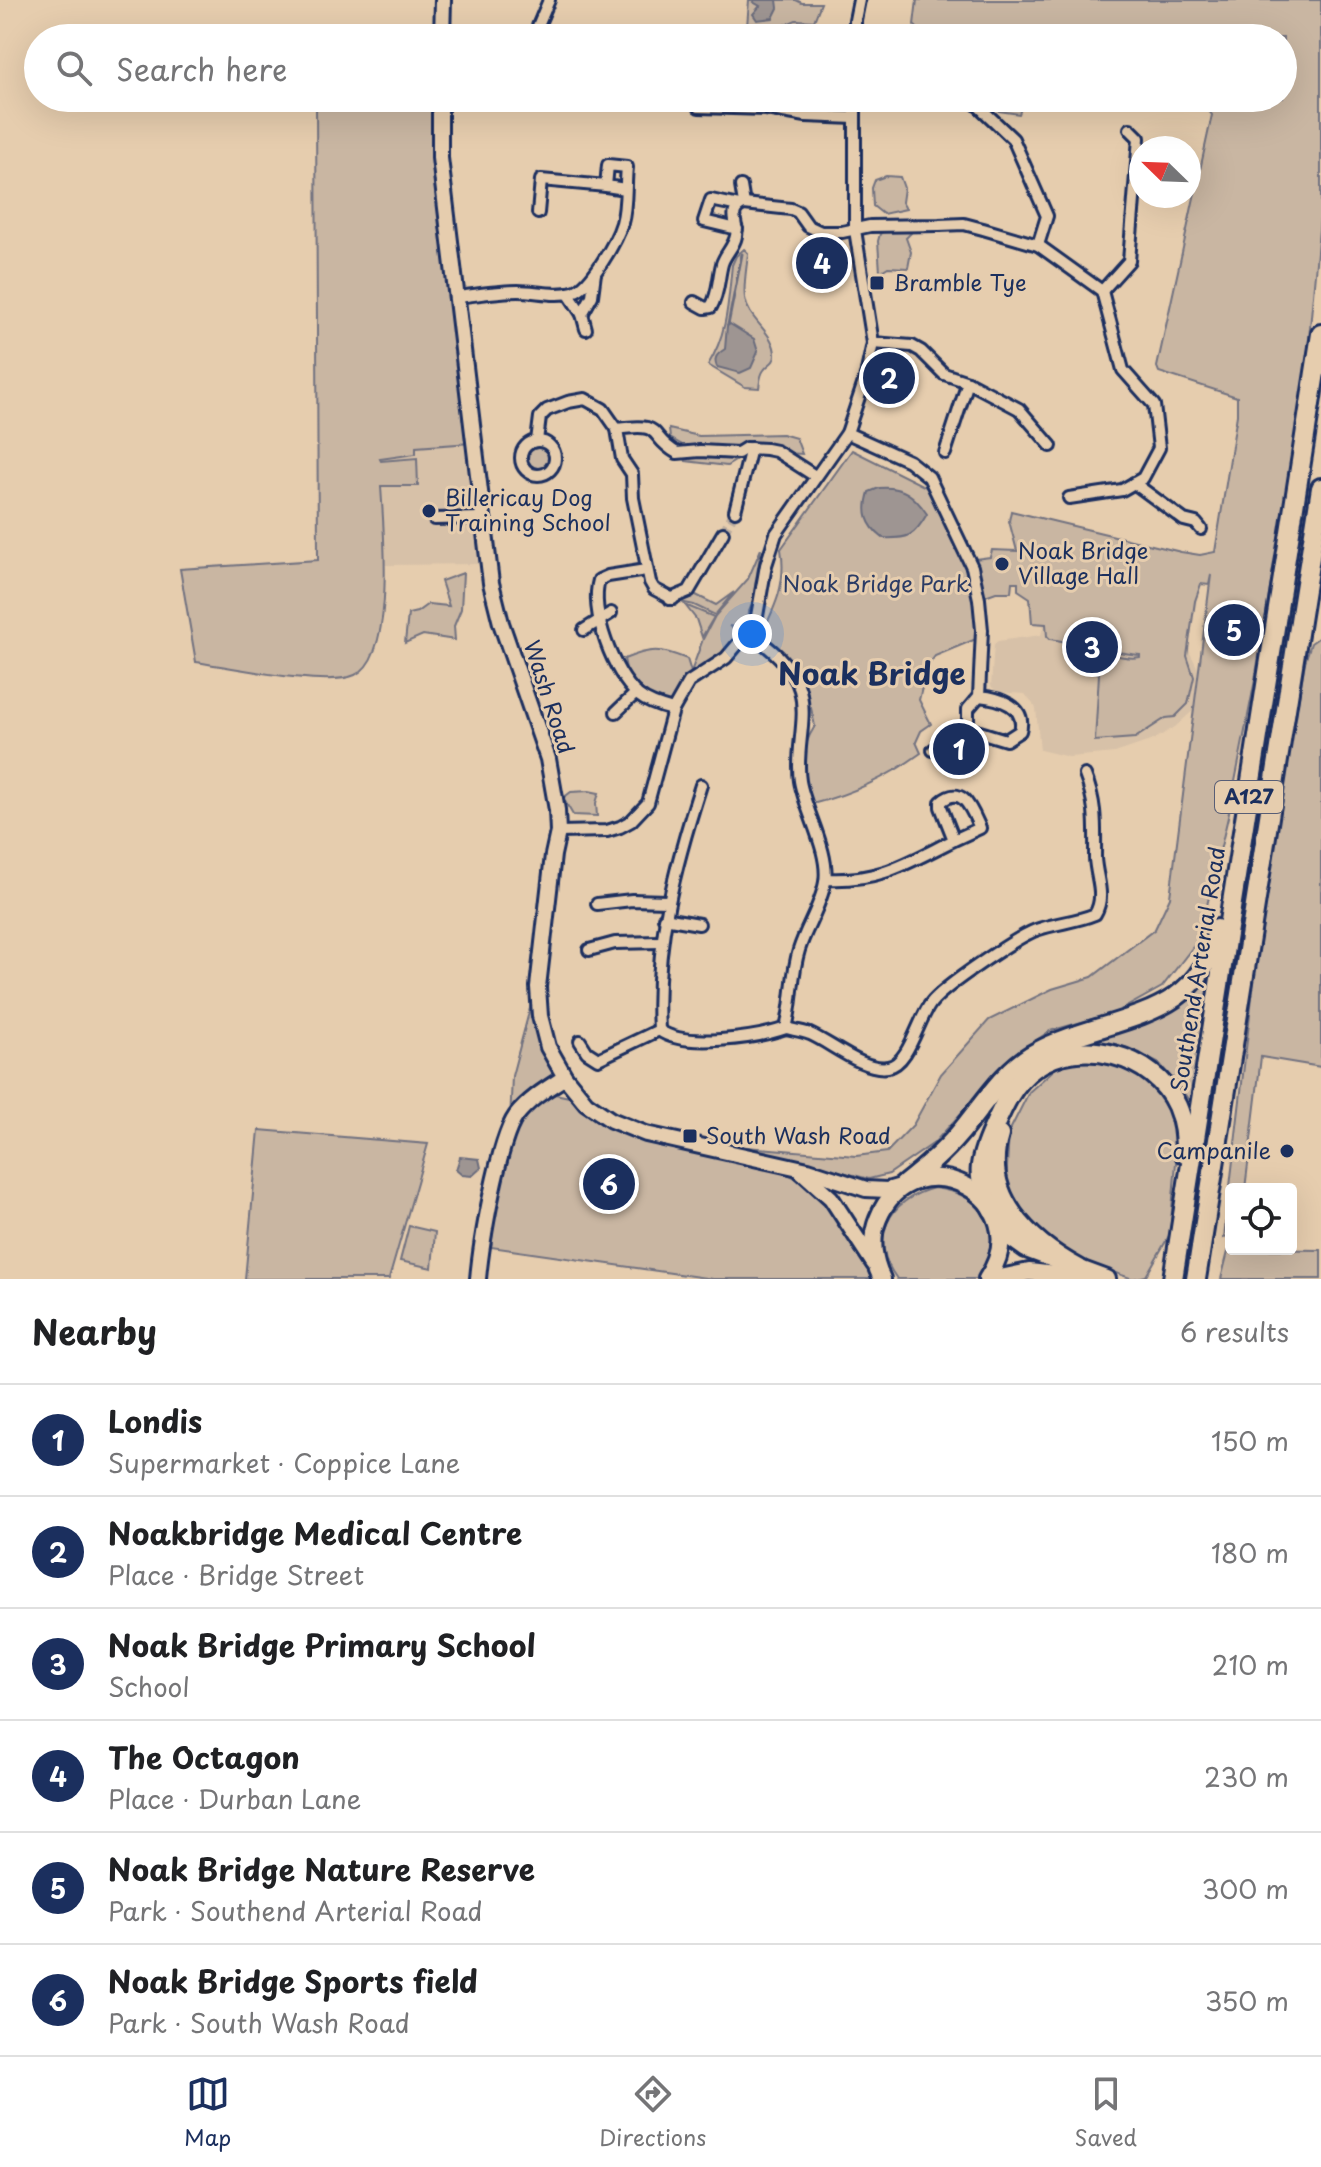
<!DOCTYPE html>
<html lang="en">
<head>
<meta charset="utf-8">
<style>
	body { margin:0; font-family:"Playpen Sans",sans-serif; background:#f6f6f6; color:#202124 }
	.controls { position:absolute; right:24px; bottom:24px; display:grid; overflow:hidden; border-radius:8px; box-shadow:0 8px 32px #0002 }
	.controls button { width:72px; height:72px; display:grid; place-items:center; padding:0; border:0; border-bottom:2px solid #e0e0e0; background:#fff; color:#202124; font:40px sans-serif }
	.compass { position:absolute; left:1129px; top:136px; width:72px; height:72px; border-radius:50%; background:#fff; box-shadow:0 8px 32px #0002; rotate:293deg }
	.you { position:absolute; left:752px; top:634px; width:28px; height:28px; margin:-20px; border:6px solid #fff; border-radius:50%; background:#1a73e8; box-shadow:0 0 0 12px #1a73e833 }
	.badge { display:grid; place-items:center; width:52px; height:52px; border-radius:50%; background:#1b2f5e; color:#fff; font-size:26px; font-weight:700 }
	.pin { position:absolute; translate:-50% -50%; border:4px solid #fff; box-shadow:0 2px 8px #0006 }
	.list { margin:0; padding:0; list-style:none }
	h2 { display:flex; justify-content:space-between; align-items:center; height:104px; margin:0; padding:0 32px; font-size:34px }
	h2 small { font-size:26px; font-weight:400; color:#757577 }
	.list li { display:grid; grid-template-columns:52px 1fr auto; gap:24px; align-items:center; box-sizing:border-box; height:112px; padding:0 32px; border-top:2px solid #e0e0e0 }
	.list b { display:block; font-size:30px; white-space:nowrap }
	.list p { margin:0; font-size:26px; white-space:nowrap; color:#757577 }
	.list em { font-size:26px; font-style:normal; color:#757577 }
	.icon { flex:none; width:44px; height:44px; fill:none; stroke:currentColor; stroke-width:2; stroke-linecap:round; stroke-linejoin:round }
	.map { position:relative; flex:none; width:1321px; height:1279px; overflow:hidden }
	.search { position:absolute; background:#fff; box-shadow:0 8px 32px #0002; left:24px; right:24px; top:24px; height:88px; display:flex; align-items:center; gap:20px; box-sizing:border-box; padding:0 28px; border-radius:44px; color:#757577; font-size:30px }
	.sheet { height:776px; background:#fff }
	nav { display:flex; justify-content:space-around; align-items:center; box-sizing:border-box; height:112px; border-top:2px solid #e0e0e0; background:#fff; font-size:22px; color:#757577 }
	nav a { display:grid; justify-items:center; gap:4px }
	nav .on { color:#1b2f5e }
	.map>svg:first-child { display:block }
	.built { fill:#d7c1a8 }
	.green { fill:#c9b6a2; stroke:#727280; stroke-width:2 }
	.water { fill:#9e9592; stroke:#6a6c7d; stroke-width:2 }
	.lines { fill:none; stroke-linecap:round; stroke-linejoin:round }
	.stream { stroke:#6a6c7d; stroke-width:3 }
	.street-tunnel { stroke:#bdad9e; stroke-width:10; stroke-dasharray:10 5; stroke-linecap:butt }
	.street-casing { stroke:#1b2f5e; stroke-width:16 }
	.secondary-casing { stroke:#1b2f5e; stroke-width:20 }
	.primary-casing { stroke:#1b2f5e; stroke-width:22 }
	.highway-casing { stroke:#1b2f5e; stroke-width:24 }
	.street { stroke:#e6cdae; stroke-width:10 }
	.secondary { stroke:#e6cdae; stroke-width:14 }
	.primary { stroke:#e6cdae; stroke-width:16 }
	.highway { stroke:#e6cdae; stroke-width:18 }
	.poi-dot { fill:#1b2f5e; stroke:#e6cdae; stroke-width:3 }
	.labels { text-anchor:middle; stroke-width:6; stroke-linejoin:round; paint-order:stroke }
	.shield { fill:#e6cdae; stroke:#585e76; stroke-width:2 }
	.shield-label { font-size:20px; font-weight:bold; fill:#1b2f5e }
	.poi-label { font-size:22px; fill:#1b2f5e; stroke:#e6cdae; text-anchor:start }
	.park-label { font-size:22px; fill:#2c3c65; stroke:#e6cdae }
	.street-label { font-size:22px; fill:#1b2f5e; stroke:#e6cdae }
	.district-label { font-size:30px; font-weight:bold; fill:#1b2f5e; stroke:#e6cdae }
</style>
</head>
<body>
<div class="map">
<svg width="1321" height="1279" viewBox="0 0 1321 1279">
	<rect width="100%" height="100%" fill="#e6cdae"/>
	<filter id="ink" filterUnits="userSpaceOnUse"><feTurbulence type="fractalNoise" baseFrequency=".0125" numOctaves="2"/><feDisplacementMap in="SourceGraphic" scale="16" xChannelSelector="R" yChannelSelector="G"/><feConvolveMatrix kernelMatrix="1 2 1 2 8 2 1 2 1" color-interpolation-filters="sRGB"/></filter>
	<g filter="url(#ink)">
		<g class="built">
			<polygon points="471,443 480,564 385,565 380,458 416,455 416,447"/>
			<polygon points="1207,568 1197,600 1189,646 1190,653 1203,679 1198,706 1175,727 1153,740 1115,753 1069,757 1040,750 1036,708 1025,694 997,692 991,686 994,644 998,641 1041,635 1045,618"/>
		</g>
		<g class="green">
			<polygon points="749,0 796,0 802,3 821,3 814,21 796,20 773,30 769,38 743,38 747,27"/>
			<path d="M917 0H1321V208L1306 371 1255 680 1228 817 1199 939 1162 987 1117 1012 1050 1031 1013 1056 934 1143 889 1174 869 1179 746 1147 856 1156 887 1152 913 1125 941 1074 989 1020 1052 989 1092 977 1155 929 1170 897 1211 575 1209 585 1201 584 1195 601 1187 656 1194 677 1188 704 1175 717 1166 718 1135 738 1095 741 1099 674 1074 660 1078 649C1098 645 1117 661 1140 657V655C1109 652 1080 644 1050 639L1047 636 1046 624 1032 623 1030 598 1018 590V582H1012L1011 592H996L977 599 976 639 935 656 927 667 919 700 931 724 921 731 916 742 921 753C887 778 852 794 812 804 802 775 797 753 815 726L811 708H804L808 694 795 668 760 638C775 607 787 584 781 549L852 450 926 487 961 546H970L975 559 990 557 992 550 1017 551 1009 521 1011 511 1181 552 1200 555 1215 552 1237 415V397L1159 372 1157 367 1212 115 1201 101 1183 98H1283V38H927L914 25Z"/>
			<path d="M316 98H438L471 443 416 447V454L380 459 381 461 417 458 418 486H381C383 525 397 656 355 675 328 688 230 667 196 662L180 569 318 560Z"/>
			<polygon points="993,98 1025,98 1019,114 999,111"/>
			<polygon points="886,176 900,177 904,188 902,202 906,209 883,214 873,206 872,188 875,180"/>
			<polygon points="887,230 908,230 911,233 906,238 911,252 908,268 888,267 880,272 878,241 880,234"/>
			<path d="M744 249 748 253C747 267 743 285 745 298 748 321 775 332 775 355 775 363 768 364 764 370 760 375 760 382 759 388L745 387 708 365C728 333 728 302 732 265L736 256Z"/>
			<polygon points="669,429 699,436 782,434 796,438 802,454 686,447 670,438"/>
			<circle cx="538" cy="458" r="17"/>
			<polygon points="710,455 740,458 727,466 686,461 684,456"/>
			<path d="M761 549 752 605 741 628 729 626 739 631 721 655 703 665 673 706C646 697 628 689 624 659 651 648 660 648 687 659L691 672 703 639 715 616 748 579Z"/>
			<polygon points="463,573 461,609 454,626 455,640 423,635 405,643 408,614 417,612 428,604 449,606 441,581"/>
			<polygon points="690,592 716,605 734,592 715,615 694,605 671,600"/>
			<polygon points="685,605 714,617 702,637 696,619"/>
			<polygon points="1321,636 1321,1067 1261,1057 1245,1189 1231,1189 1231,1236 1224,1238 1262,911 1305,662 1311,643"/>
			<polygon points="589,791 599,793 596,803 597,816 573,815 563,798 571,792"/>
			<polygon points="1223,965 1193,1105 1160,1064 1125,1047 1087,1042 1152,1020"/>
			<polygon points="533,997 558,1080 510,1123 512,1076"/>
			<polygon points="1095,1055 1146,1074 1179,1126 1170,1234 1146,1276 1133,1279 1078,1260 1032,1230 1006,1185 1009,1132 1029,1092 1059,1065"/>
			<path d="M555 1094 569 1097 595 1120 620 1133 782 1171C831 1193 848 1233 872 1279H713L491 1247C495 1215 504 1138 524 1114 533 1105 544 1099 555 1094Z"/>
			<polygon points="259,1130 428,1144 389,1279 245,1279"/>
			<path d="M934 1188C987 1194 1006 1234 979 1279H897C867 1239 889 1199 934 1188Z"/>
			<polygon points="409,1226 435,1232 432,1268 400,1261"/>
			<polygon points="1230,1244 1231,1249 1321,1250 1321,1279 1221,1279"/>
		</g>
		<g class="water">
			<polygon points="755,0 777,0 778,8 773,18 757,20 753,14 760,6 753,2"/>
			<path d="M730 324 754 339 758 352 751 368 740 373 717 367C713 358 717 354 725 349L727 326Z"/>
			<path d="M879 488C903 486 914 495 927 514 914 537 908 539 883 538 866 525 863 512 869 492Z"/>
			<polygon points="460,1157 479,1159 481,1168 472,1176 462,1175 456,1170"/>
		</g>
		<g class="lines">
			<polyline class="stream" points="728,325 742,254"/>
			<polyline class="street-tunnel" points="723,533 735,511"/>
			<g class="street-casing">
				<g id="street">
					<polyline points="533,38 549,0"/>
					<polyline points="855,38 855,20 859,0"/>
					<polyline points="639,98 665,100"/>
					<polyline points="970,98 1013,139 1047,216 1038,245"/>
					<polyline points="699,107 766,109 806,116 855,118"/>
					<polyline points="741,186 744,204"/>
					<polyline points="538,213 541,180 606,186"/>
					<polyline points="737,229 704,221 711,200 739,206"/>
					<polyline points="1102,291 1129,261 1139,138 1130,129"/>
					<polyline points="568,293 582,314 592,296 595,273"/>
					<path d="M456 297C476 295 498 291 518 291 536 291 556 297 573 292 591 287 617 240 622 223 627 205 625 185 627 167L608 165 606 186 625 189"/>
					<path d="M694 302 705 308 711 307C719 293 718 279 722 264 725 254 734 247 736 236 739 222 726 212 744 204L791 209 798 212 808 226 821 232H842L870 226 939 225 964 224 983 229 1038 245 1102 291 1123 370 1154 405 1159 448 1143 478 1122 490 1069 498"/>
					<polyline points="582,314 586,329"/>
					<polyline points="873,343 912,346 921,351 944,374 968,382 945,453"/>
					<polyline points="968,382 1019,409 1051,446"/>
					<polyline points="847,433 909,461 929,477 972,567 979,599 982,630 979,696 968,709 968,725"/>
					<polyline points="537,441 540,417 547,410 568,402 585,399 603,409 617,429"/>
					<circle cx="538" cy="458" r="17"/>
					<polyline points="1134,483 1184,520 1196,523 1201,529"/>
					<polyline points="735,511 751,448"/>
					<polyline points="434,519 482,518"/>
					<path d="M646 570 608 576 599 580C590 612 613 673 638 695 648 703 661 707 673 710"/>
					<polyline points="670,599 689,591 723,533"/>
					<path d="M673 599 654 589 650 582 633 498 632 474 622 459 617 429C666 422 646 435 677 453L700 451 738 453 746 448 766 449 776 451 815 476"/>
					<polyline points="584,630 611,613"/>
					<path d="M748 632C768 646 793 665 800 690 808 720 795 751 800 781 805 811 830 852 825 882 821 906 806 927 799 950 791 975 793 1003 786 1028"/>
					<polyline points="616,712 636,693"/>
					<path d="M968 725 973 730 1006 740 1020 731C1027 706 1000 698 979 696"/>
					<polyline points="933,750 968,725"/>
					<path d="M701 785C675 866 654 944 659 1030 683 1049 757 1038 786 1028"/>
					<polyline points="558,832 607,831 620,827 631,821 648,803 673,710 689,682 726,658 748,632 757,616 766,565 776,534 847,433 866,376 873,343 855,230 855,98"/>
					<path d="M826 879C880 882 907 863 954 840L941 807V802C963 783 972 811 980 828L954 840"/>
					<polyline points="597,904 632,900 667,901"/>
					<polyline points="664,918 699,924"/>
					<polyline points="589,950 615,943 660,942"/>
					<path d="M786 1028C794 1030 802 1031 810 1034 831 1043 863 1071 888 1067 909 1064 918 1019 931 1003 943 987 1017 937 1036 930 1055 923 1076 922 1095 914 1106 896 1096 878 1095 858 1095 826 1097 805 1085 775"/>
					<polyline points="580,1041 587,1052 598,1059 659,1030"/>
				</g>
			</g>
			<g class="secondary-casing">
				<g id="secondary">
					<polyline points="442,38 443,0"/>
					<polyline points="440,98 440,158 491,583 501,623 548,759 557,810 558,832 553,855 538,987 540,1016 548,1047 565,1077 586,1103 611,1120 646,1134 808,1170 866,1189 887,1190 904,1185"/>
					<polyline points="801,1171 831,1198 874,1264"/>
					<path d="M478 1279C481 1245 498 1141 516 1116 529 1099 548 1088 565 1077"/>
				</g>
			</g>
			<g class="primary-casing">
				<g id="primary">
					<polyline points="1001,1221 1012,1239 1026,1249 1107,1279"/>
					<path d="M882 1279C873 1261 870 1238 878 1219 913 1132 1042 1198 987 1279"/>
					<polyline points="996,1279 1029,1272 1089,1279"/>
				</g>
			</g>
			<g class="highway-casing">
				<g id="highway">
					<path d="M999 1135C980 1196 1029 1242 1079 1269"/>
					<path d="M904 1185C923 1170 942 1154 958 1135 982 1107 1004 1069 1037 1052 1105 1015 1201 1024 1217 929"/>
					<path d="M993 1210C975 1178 978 1162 993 1129 1003 1106 1013 1083 1034 1068 1080 1035 1154 1054 1177 1106 1184 1122 1185 1137 1185 1154"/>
					<polyline points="1173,1279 1321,334"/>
					<polyline points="1196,1279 1321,488"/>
				</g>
			</g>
			<use href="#street" class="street"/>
			<use href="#secondary" class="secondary"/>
			<use href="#primary" class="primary"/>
			<use href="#highway" class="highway"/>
		</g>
	</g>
	<g class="poi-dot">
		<rect x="869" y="275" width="16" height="16" rx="4"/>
		<circle cx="429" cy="511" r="8"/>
		<circle cx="1002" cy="564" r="8"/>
		<rect x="682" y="1128" width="16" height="16" rx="4"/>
		<circle cx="1287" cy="1151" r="8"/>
	</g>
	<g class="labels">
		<rect class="shield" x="1215" y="781" width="68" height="32" rx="6"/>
		<g class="shield-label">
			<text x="1249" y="804">A127</text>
		</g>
		<g class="poi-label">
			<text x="893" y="291">Bramble Tye</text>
			<text x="445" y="506">Billericay Dog<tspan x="445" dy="25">Training School</tspan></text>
			<text x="1018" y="559">Noak Bridge<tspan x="1018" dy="25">Village Hall</tspan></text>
			<text x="706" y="1144">South Wash Road</text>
			<text x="1271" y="1159" text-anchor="end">Campanile</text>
		</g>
		<g class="park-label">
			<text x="876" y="592">Noak Bridge Park</text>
		</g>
		<g class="street-label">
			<text transform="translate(549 697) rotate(72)" y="8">Wash Road</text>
			<text transform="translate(1198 969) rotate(-81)" y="8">Southend Arterial Road</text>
		</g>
		<g class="district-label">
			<text x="872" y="685">Noak Bridge</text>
		</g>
	</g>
</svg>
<div class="controls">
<button><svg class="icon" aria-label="locate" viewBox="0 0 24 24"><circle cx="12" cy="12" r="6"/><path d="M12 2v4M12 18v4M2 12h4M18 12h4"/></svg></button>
</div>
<svg class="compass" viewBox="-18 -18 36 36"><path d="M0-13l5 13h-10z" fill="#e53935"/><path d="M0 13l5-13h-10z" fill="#757577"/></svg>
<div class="you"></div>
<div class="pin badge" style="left:959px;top:749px">1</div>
<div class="pin badge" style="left:889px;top:378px">2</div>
<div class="pin badge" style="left:1092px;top:647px">3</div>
<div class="pin badge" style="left:822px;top:263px">4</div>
<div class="pin badge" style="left:1234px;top:630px">5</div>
<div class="pin badge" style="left:609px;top:1184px">6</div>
<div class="search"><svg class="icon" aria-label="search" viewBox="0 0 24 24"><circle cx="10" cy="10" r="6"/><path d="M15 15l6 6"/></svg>Search here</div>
</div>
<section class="sheet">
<h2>Nearby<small>6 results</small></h2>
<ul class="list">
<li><span class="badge">1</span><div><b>Londis</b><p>Supermarket · Coppice Lane</p></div><em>150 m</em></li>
<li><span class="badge">2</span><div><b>Noakbridge Medical Centre</b><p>Place · Bridge Street</p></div><em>180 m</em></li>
<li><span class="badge">3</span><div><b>Noak Bridge Primary School</b><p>School</p></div><em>210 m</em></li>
<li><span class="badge">4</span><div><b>The Octagon</b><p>Place · Durban Lane</p></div><em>230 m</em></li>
<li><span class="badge">5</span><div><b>Noak Bridge Nature Reserve</b><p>Park · Southend Arterial Road</p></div><em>300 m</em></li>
<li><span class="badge">6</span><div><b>Noak Bridge Sports field</b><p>Park · South Wash Road</p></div><em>350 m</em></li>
</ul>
</section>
<nav>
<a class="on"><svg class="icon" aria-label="map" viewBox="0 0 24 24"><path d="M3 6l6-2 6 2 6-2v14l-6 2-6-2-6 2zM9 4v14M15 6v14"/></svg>Map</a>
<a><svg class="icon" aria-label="directions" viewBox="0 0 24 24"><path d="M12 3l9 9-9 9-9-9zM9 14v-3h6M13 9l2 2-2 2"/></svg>Directions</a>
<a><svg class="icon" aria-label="saved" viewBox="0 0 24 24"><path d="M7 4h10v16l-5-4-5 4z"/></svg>Saved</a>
</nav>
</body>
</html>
